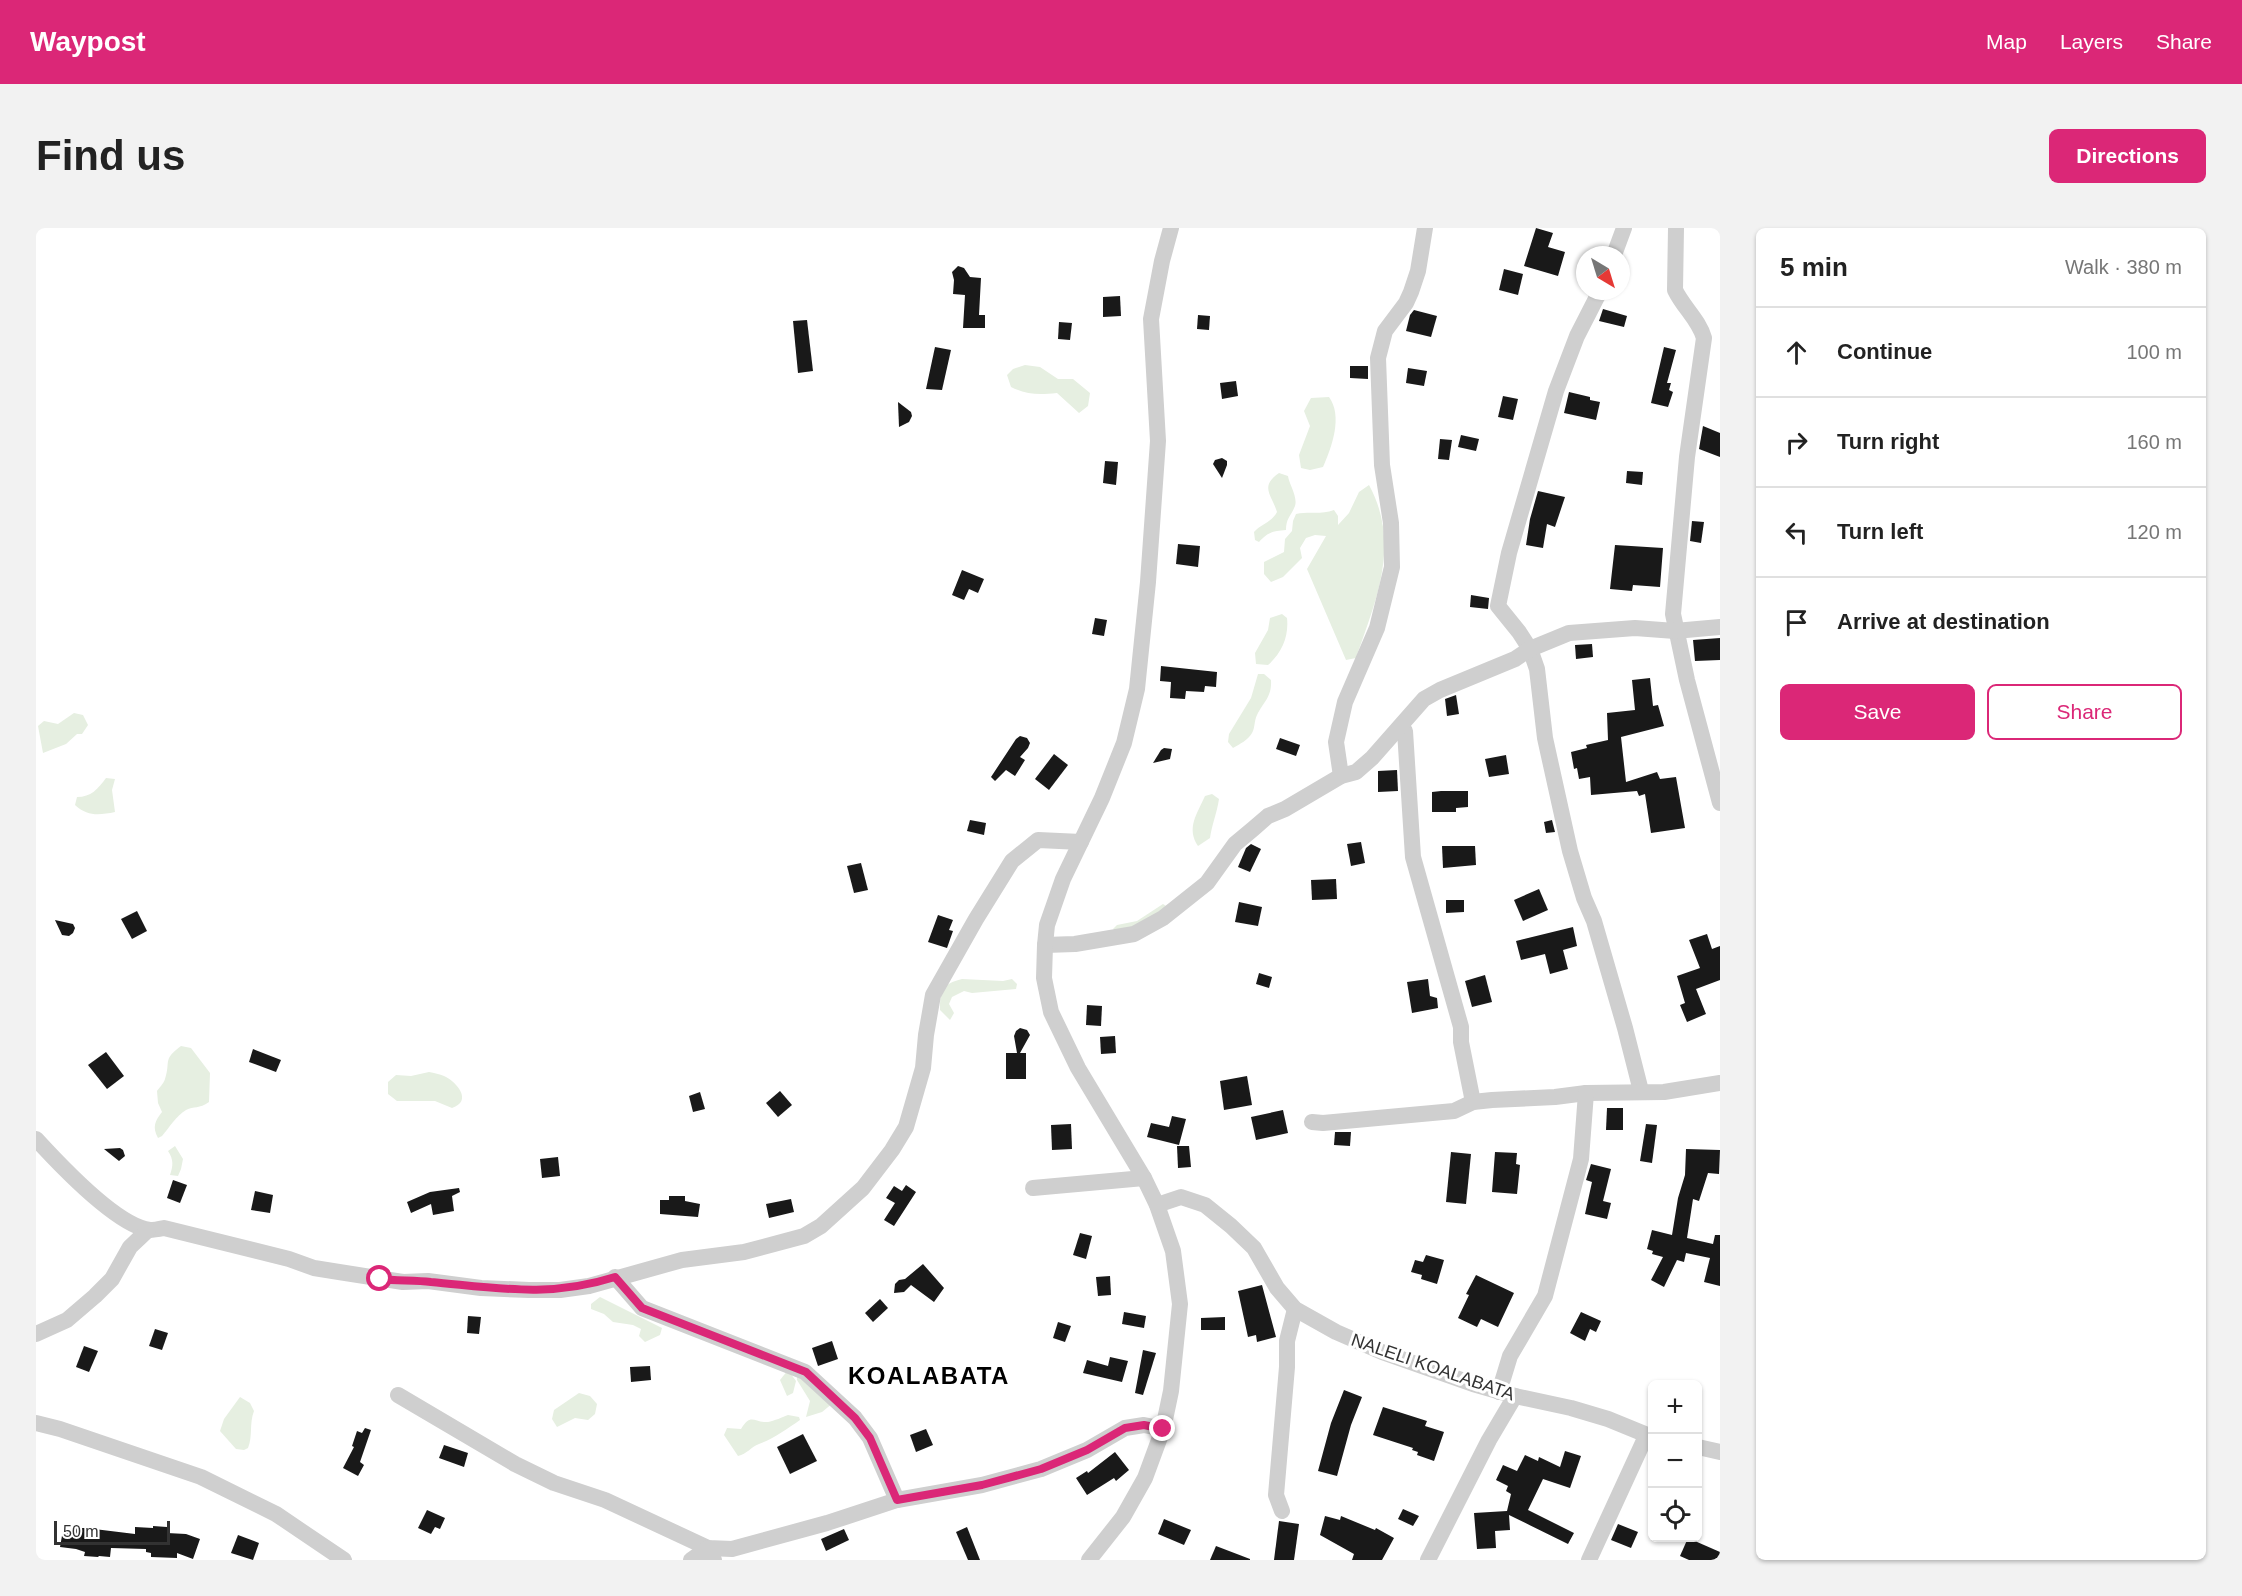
<!DOCTYPE html>
<html lang="en">
<head>
<meta charset="utf-8">
<style>
	body { margin:0; font-family:Arial,sans-serif; background:#f2f2f2; color:#222 }
	.controls { position:absolute; right:18px; bottom:18px; display:grid; overflow:hidden; border-radius:9px; box-shadow:0 2px 4px #0004 }
	.controls button { width:54px; height:54px; display:grid; place-items:center; padding:0; border:0; border-bottom:2px solid #e0e0e0; background:#fff; color:#222; font:30px sans-serif }
	.compass { position:absolute; left:1540px; top:18px; width:54px; height:54px; border-radius:50%; background:#fff; box-shadow:0 2px 4px #0004; rotate:142deg }
	.scale { position:absolute; left:18px; bottom:15px; width:116px; box-sizing:border-box; padding-left:6px; border:3px solid #323232; border-top:0; font-size:16px; line-height:21px; white-space:nowrap; color:#323232; -webkit-text-stroke:4px #fff; paint-order:stroke }
	.stop { position:absolute; width:18px; height:18px; margin:-14px; border:4px solid #db2777; border-radius:50%; background:#fff }
	.stop.end { background:#db2777; border-color:#fff; box-shadow:0 2px 6px #0008 }
	.list { margin:0; padding:0; list-style:none }
	h2 { display:flex; justify-content:space-between; align-items:center; height:78px; margin:0; padding:0 24px; font-size:26px }
	h2 small { font-size:20px; font-weight:400; color:#767676 }
	.list li { display:grid; grid-template-columns:39px 1fr auto; gap:18px; align-items:center; box-sizing:border-box; height:90px; padding:0 24px; border-top:2px solid #e0e0e0 }
	.list b { display:block; font-size:22px; white-space:nowrap }
	.list em { font-size:20px; font-style:normal; color:#767676 }
	.actions { display:flex; gap:12px; padding:18px 24px }
	.actions a { flex:1; padding:14px 0; border:2px solid #db2777; border-radius:9px; text-align:center; font-size:21px; color:#db2777 }
	.actions .main { background:#db2777; color:#fff }
	.icon { flex:none; width:33px; height:33px; fill:none; stroke:currentColor; stroke-width:2; stroke-linecap:round; stroke-linejoin:round }
	.map { position:relative; flex:none; width:1684px; height:1332px; overflow:hidden; border-radius:9px }
	header { display:flex; align-items:center; gap:36px; box-sizing:border-box; height:84px; padding:0 30px; background:#db2777; color:#fff }
	header strong { font-size:28px }
	nav { display:flex; gap:33px; margin-inline-start:auto; font-size:21px }
	.intro { display:flex; align-items:center; justify-content:space-between; box-sizing:border-box; height:144px; padding:0 36px }
	h1 { margin:0; font-size:42px }
	.button { padding:15px 27px; border-radius:9px; background:#db2777; color:#fff; font-size:21px; font-weight:700 }
	main { display:flex; gap:36px; padding:0 36px }
	aside { flex:1; background:#fff; border-radius:9px; box-shadow:0 2px 4px #0004 }
	.map>svg:first-child { display:block }
	.green { fill:#e6efe1 }
	.building { fill:#191919 }
	.lines { fill:none; stroke-linecap:round; stroke-linejoin:round }
	.minor { stroke:#cfcfcf; stroke-width:16 }
	.route { stroke:#db2777; stroke-width:8 }
	.labels { text-anchor:middle; stroke-width:6; stroke-linejoin:round; paint-order:stroke }
	.street-label { font-size:18px; fill:#323232; stroke:#fff }
	.district-label { font-size:24px; font-weight:bold; letter-spacing:1.5px; fill:#000; stroke:#fff }
</style>
</head>
<body>
<header>
<strong>Waypost</strong>
<nav><a>Map</a><a>Layers</a><a>Share</a></nav>
</header>
<div class="intro"><h1>Find us</h1><a class="button">Directions</a></div>
<main>
<div class="map">
<svg width="1684" height="1332" viewBox="0 0 1684 1332">
	<rect width="100%" height="100%" fill="#fff"/>
	<g class="green">
		<path d="M989 137 1004 139 1022 151H1037L1054 165 1052 178 1043 185 1021 165C1003 167 991 167 975 159L971 147 977 141Z"/>
		<path d="M1293 169C1307 188 1296 219 1287 239L1274 242 1265 240 1263 227 1274 198 1268 183 1275 170Z"/>
		<path d="M1243 245 1252 248C1253 256 1262 269 1259 278 1255 288 1250 290 1250 302 1237 303 1232 304 1223 314L1219 312 1218 304C1225 296 1236 294 1241 284 1236 267 1223 259 1243 245Z"/>
		<path d="M1333 257C1365 316 1340 372 1320 430L1310 432 1271 341 1290 308 1279 307 1270 310 1264 320 1266 330 1247 349 1235 354 1228 346V334L1248 324 1249 311 1256 303 1257 293 1260 286C1274 283 1285 287 1298 282L1302 288V297L1313 285 1323 264Z"/>
		<path d="M1246 386 1251 390C1253 408 1246 425 1232 437L1220 436 1219 425 1232 402 1234 390Z"/>
		<path d="M1222 446H1228L1235 452C1236 469 1228 473 1221 487 1218 493 1219 500 1216 505 1212 512 1204 516 1197 520L1192 514 1193 506 1215 470Z"/>
		<polygon points="38,485 47,487 52,497 46,506 41,506 30,516 7,525 2,498 8,493 22,496"/>
		<path d="M70 550 79 551 76 562 79 584C64 587 52 589 39 577L41 569C55 569 62 561 70 550Z"/>
		<path d="M1176 566 1183 571C1181 585 1176 596 1174 610L1162 618C1150 600 1161 586 1169 568Z"/>
		<polygon points="1127,676 1130,678 1117,691 1081,705 1077,701 1081,697 1101,693"/>
		<path d="M926 751 967 753 976 751 981 756 980 761 936 765 928 763 916 769 913 776 918 785 914 792 904 782C904 762 906 756 926 751Z"/>
		<path d="M145 818 155 820 174 845 173 874C163 881 158 878 150 882 140 888 133 900 126 908L122 910C116 899 119 893 126 884L122 875 121 863C123 860 128 855 129 851 135 833 126 832 145 818Z"/>
		<path d="M393 844C398 845 404 846 408 848 421 854 437 873 416 880L399 873H361L352 866V854L360 847 375 848Z"/>
		<path d="M139 918 147 931 145 941 142 948 134 947C137 938 138 932 132 923Z"/>
		<polygon points="564,1069 626,1100 624,1107 609,1114 603,1108 605,1101 597,1097 577,1094 568,1086 555,1081 555,1076"/>
		<polygon points="752,1142 760,1153 757,1165 751,1168 744,1152"/>
		<polygon points="761,1147 797,1175 786,1184 770,1189 774,1173 761,1152"/>
		<polygon points="543,1165 554,1168 561,1176 559,1186 552,1192 539,1190 521,1199 516,1191 518,1182"/>
		<path d="M204 1169 214 1175 218 1183C213 1196 217 1208 212 1220L208 1222 200 1221 184 1203 188 1191Z"/>
		<path d="M752 1187 763 1189 764 1192C751 1201 737 1211 723 1216 715 1219 711 1226 702 1228L688 1207 691 1200 705 1201C715 1184 718 1195 732 1194 738 1193 747 1189 752 1187Z"/>
	</g>
	<g class="building">
		<polygon points="1500,0 1517,5 1512,19 1529,24 1522,48 1488,38"/>
		<polygon points="922,38 928,40 934,49 945,50 943,87 949,87 949,100 927,100 929,67 917,66 918,52 916,44"/>
		<polygon points="1468,41 1487,46 1482,67 1463,62"/>
		<polygon points="1084,68 1085,88 1067,89 1067,69"/>
		<polygon points="1567,81 1591,88 1588,99 1563,93"/>
		<polygon points="1378,82 1401,88 1395,109 1370,103 1374,87"/>
		<polygon points="1162,87 1174,88 1173,102 1161,101"/>
		<polygon points="771,92 777,143 762,145 757,93"/>
		<polygon points="1023,94 1036,95 1034,112 1022,111"/>
		<polygon points="899,119 915,122 906,162 890,161"/>
		<polygon points="1628,119 1640,122 1631,155 1635,155 1633,162 1637,164 1632,179 1615,175"/>
		<polygon points="1314,138 1332,138 1332,151 1314,150"/>
		<polygon points="1372,140 1391,143 1388,158 1370,155"/>
		<polygon points="1200,153 1202,168 1186,171 1184,155"/>
		<polygon points="1533,164 1554,169 1554,172 1564,174 1560,192 1528,185"/>
		<polygon points="1467,168 1482,171 1477,192 1462,189"/>
		<polygon points="862,174 875,184 876,188 873,194 863,199"/>
		<polygon points="1667,198 1684,205 1684,229 1663,221"/>
		<polygon points="1425,207 1443,211 1440,223 1422,219"/>
		<polygon points="1404,211 1416,212 1413,232 1402,231"/>
		<polygon points="1186,230 1191,233 1191,237 1186,250 1177,236 1179,232"/>
		<polygon points="1069,233 1082,234 1080,257 1067,255"/>
		<polygon points="1591,243 1607,244 1606,257 1590,255"/>
		<polygon points="1502,263 1529,269 1519,299 1511,296 1507,320 1490,317 1494,291"/>
		<polygon points="1656,293 1668,294 1665,315 1654,313"/>
		<polygon points="1142,316 1164,318 1162,339 1140,336"/>
		<polygon points="1579,317 1627,320 1624,359 1597,357 1596,363 1574,361"/>
		<polygon points="926,342 948,351 942,365 933,361 928,372 916,367"/>
		<polygon points="1435,367 1453,370 1452,381 1434,379"/>
		<polygon points="1059,390 1071,392 1068,408 1056,406"/>
		<polygon points="1684,410 1684,432 1659,433 1657,412"/>
		<polygon points="1556,416 1557,429 1540,431 1539,417"/>
		<polygon points="1125,438 1181,444 1180,459 1169,458 1168,464 1150,463 1149,471 1134,470 1135,454 1124,453"/>
		<polygon points="1614,450 1617,478 1622,477 1628,498 1585,509 1590,554 1621,544 1624,551 1640,549 1649,600 1615,605 1609,566 1603,568 1601,563 1555,567 1554,549 1543,551 1541,540 1538,541 1535,524 1551,520 1550,517 1572,512 1571,485 1599,482 1596,452"/>
		<polygon points="1420,467 1423,486 1411,488 1409,471"/>
		<polygon points="984,508 991,510 994,515 992,520 984,529 989,532 979,548 970,542 959,553 955,549 980,511"/>
		<polygon points="1244,510 1264,517 1260,528 1240,521"/>
		<polygon points="1128,520 1136,521 1134,531 1117,535 1125,522"/>
		<polygon points="1018,526 1032,537 1013,562 999,551"/>
		<polygon points="1470,527 1473,546 1453,549 1449,531"/>
		<polygon points="1361,542 1362,563 1342,564 1342,543"/>
		<polygon points="1405,563 1432,563 1432,579 1420,580 1420,584 1396,584 1396,564"/>
		<polygon points="934,592 950,595 948,607 931,603"/>
		<polygon points="1516,592 1519,604 1510,605 1508,594"/>
		<polygon points="1325,614 1329,635 1315,638 1311,616"/>
		<polygon points="1215,616 1225,621 1214,644 1202,639 1210,620"/>
		<polygon points="1406,618 1439,618 1440,637 1407,640"/>
		<polygon points="825,635 832,662 818,665 811,638"/>
		<polygon points="1300,651 1301,671 1276,672 1275,652"/>
		<polygon points="1503,661 1512,682 1487,693 1478,672"/>
		<polygon points="1410,672 1428,672 1428,684 1410,685"/>
		<polygon points="1203,674 1226,679 1222,698 1199,694"/>
		<polygon points="101,683 111,703 96,711 85,691"/>
		<polygon points="902,687 917,692 913,702 917,703 911,720 892,714"/>
		<polygon points="19,692 37,696 39,700 37,705 33,708 26,707"/>
		<polygon points="1537,699 1541,718 1527,722 1532,741 1514,746 1509,726 1485,732 1480,713"/>
		<polygon points="1671,706 1676,721 1684,718 1684,752 1660,761 1670,786 1651,794 1644,777 1649,775 1641,748 1664,740 1653,712"/>
		<polygon points="1223,745 1236,749 1233,760 1220,756"/>
		<polygon points="1449,747 1456,774 1436,779 1429,753"/>
		<polygon points="1392,751 1394,768 1401,770 1402,780 1376,785 1371,754"/>
		<polygon points="1051,777 1066,778 1065,798 1050,797"/>
		<polygon points="984,800 991,802 994,807 984,825 990,825 990,851 970,851 970,825 981,825 978,808 980,803"/>
		<polygon points="1079,808 1080,825 1065,826 1064,809"/>
		<polygon points="217,821 245,832 240,844 213,834"/>
		<polygon points="70,824 88,848 71,861 52,837"/>
		<polygon points="1211,848 1216,877 1188,882 1184,853"/>
		<polygon points="744,863 756,877 742,889 730,875"/>
		<polygon points="664,864 669,881 657,884 653,868"/>
		<polygon points="1571,880 1587,880 1587,902 1570,902"/>
		<polygon points="1247,882 1252,905 1220,912 1215,889"/>
		<polygon points="1136,888 1150,891 1143,917 1111,909 1115,895 1133,899"/>
		<polygon points="1035,896 1036,921 1016,922 1015,897"/>
		<polygon points="1610,896 1621,897 1616,935 1604,933"/>
		<polygon points="1299,904 1315,904 1314,918 1298,917"/>
		<polygon points="1141,918 1153,918 1155,939 1142,940"/>
		<polygon points="84,920 87,922 89,928 83,933 68,921"/>
		<polygon points="1650,921 1684,922 1683,946 1672,945 1663,973 1657,971 1651,1010 1677,1016 1679,1007 1684,1007 1684,1058 1668,1054 1674,1030 1650,1025 1648,1034 1641,1032 1628,1059 1615,1052 1627,1029 1616,1026 1617,1023 1611,1021 1616,1002 1636,1007 1642,970 1649,947"/>
		<polygon points="1415,924 1435,926 1430,976 1410,974"/>
		<polygon points="1459,924 1481,925 1480,936 1484,937 1481,966 1456,964"/>
		<polygon points="522,929 524,948 506,950 504,931"/>
		<polygon points="1555,936 1575,941 1567,973 1575,975 1571,991 1549,986 1556,954 1550,952"/>
		<polygon points="137,952 151,957 144,975 131,970"/>
		<polygon points="870,957 880,964 858,998 848,992 859,975 850,970 858,958 866,963"/>
		<polygon points="423,960 424,964 416,968 418,983 397,987 395,976 375,985 371,974 394,964"/>
		<polygon points="219,963 237,967 234,985 215,982"/>
		<polygon points="633,968 649,968 649,973 664,976 662,989 624,986 624,972 633,972"/>
		<polygon points="755,971 758,984 733,990 730,976"/>
		<polygon points="1044,1005 1056,1008 1050,1031 1037,1027"/>
		<polygon points="1390,1027 1408,1032 1401,1056 1385,1051 1386,1047 1375,1044 1379,1032 1387,1034"/>
		<polygon points="887,1036 908,1060 898,1074 875,1057 868,1064 858,1065 859,1056 863,1052 869,1051"/>
		<polygon points="1440,1047 1478,1065 1462,1099 1445,1091 1441,1099 1422,1090 1433,1067 1430,1066"/>
		<polygon points="1074,1048 1075,1067 1062,1068 1060,1049"/>
		<polygon points="1226,1057 1240,1109 1221,1114 1220,1107 1212,1109 1202,1063"/>
		<polygon points="844,1071 852,1080 837,1094 829,1085"/>
		<polygon points="1088,1084 1110,1088 1108,1100 1086,1096"/>
		<polygon points="1545,1084 1565,1093 1560,1104 1554,1101 1549,1113 1534,1105"/>
		<polygon points="432,1088 445,1089 443,1106 431,1105"/>
		<polygon points="1189,1089 1189,1102 1165,1102 1165,1090"/>
		<polygon points="1022,1094 1035,1098 1029,1114 1017,1110"/>
		<polygon points="119,1101 132,1105 126,1122 113,1118"/>
		<polygon points="796,1113 802,1131 782,1138 776,1120"/>
		<polygon points="48,1118 62,1123 53,1144 40,1139"/>
		<polygon points="1107,1122 1120,1125 1107,1167 1099,1165"/>
		<polygon points="1074,1129 1092,1133 1086,1154 1047,1145 1051,1132 1072,1138"/>
		<polygon points="614,1138 615,1152 595,1154 594,1139"/>
		<polygon points="1308,1162 1326,1169 1315,1197 1301,1248 1282,1243 1295,1195"/>
		<polygon points="1347,1179 1391,1193 1389,1198 1408,1204 1398,1233 1381,1227 1382,1224 1376,1222 1377,1220 1337,1207"/>
		<polygon points="329,1200 335,1202 324,1234 328,1237 322,1248 307,1240 318,1219 316,1218 321,1203 326,1205"/>
		<polygon points="890,1201 897,1217 880,1224 874,1207"/>
		<polygon points="767,1206 781,1233 754,1246 741,1219"/>
		<polygon points="408,1217 432,1225 428,1239 403,1230"/>
		<polygon points="1529,1223 1545,1228 1534,1260 1507,1251 1492,1282 1538,1305 1532,1316 1473,1287 1474,1302 1459,1303 1460,1320 1441,1321 1438,1285 1471,1283 1475,1266 1470,1263 1472,1258 1460,1252 1467,1237 1481,1243 1489,1227 1502,1233 1503,1229 1524,1239"/>
		<polygon points="1079,1224 1093,1242 1080,1253 1078,1250 1051,1267 1040,1250 1051,1243 1052,1245"/>
		<polygon points="1367,1281 1383,1288 1377,1298 1362,1291"/>
		<polygon points="391,1282 409,1290 404,1301 399,1299 395,1306 382,1300"/>
		<polygon points="1289,1288 1304,1292 1305,1288 1339,1302 1340,1300 1358,1310 1346,1332 1316,1332 1318,1326 1284,1307"/>
		<polygon points="1128,1291 1155,1302 1148,1317 1122,1306"/>
		<polygon points="1243,1293 1263,1296 1258,1332 1238,1332"/>
		<polygon points="1582,1296 1602,1304 1595,1320 1575,1312"/>
		<polygon points="117,1298 131,1299 131,1305 150,1306 164,1311 157,1331 141,1325 141,1330 115,1329 115,1325 110,1324 110,1321 75,1320 74,1329 63,1328 62,1329 48,1328 49,1324 40,1321 24,1319 27,1302 38,1304 38,1300 50,1300 99,1306 99,1299 117,1300"/>
		<polygon points="931,1299 944,1332 932,1332 920,1304"/>
		<polygon points="808,1301 813,1312 790,1323 785,1311"/>
		<polygon points="202,1307 223,1315 217,1332 195,1325"/>
		<polygon points="1652,1310 1684,1324 1684,1332 1653,1332 1644,1328"/>
		<polygon points="1180,1318 1214,1331 1214,1332 1174,1332"/>
	</g>
	<g class="lines">
		<g class="minor">
			<path d="M1640 0 1639 62C1647 79 1663 92 1668 110L1651 229 1637 386 1651 452 1684 575"/>
			<polyline points="1578,27 1588,0"/>
			<polyline points="1564,63 1541,108 1520,163 1473,325 1462,378 1483,404 1494,421 1501,441 1509,510 1534,623 1548,670 1558,693 1589,800 1605,863"/>
			<polyline points="1364,499 1369,503 1377,629 1425,799 1425,814 1437,874"/>
			<polyline points="1305,548 1300,514 1309,474 1341,400 1356,339 1355,295 1346,237 1342,130 1349,103 1370,75 1375,64 1382,43 1389,0"/>
			<polyline points="1009,717 1039,716 1098,706 1127,690 1171,655 1199,616 1217,601 1232,588 1249,581 1305,548 1320,544 1336,530 1388,471 1404,462 1479,431 1494,421 1533,405 1599,400 1639,403 1684,399"/>
			<polyline points="1276,894 1287,895 1418,883 1437,874 1456,872 1519,869 1550,865 1628,864 1684,855"/>
			<path d="M0 911C22 935 81 998 114 1002 118 1002 123 1001 128 1000L253 1031 278 1040 303 1044 367 1054 392 1053 445 1060 493 1062H524L553 1058 646 1032 708 1024 768 1008 785 998 827 960 856 922 870 899 887 840 890 807 897 767 940 691 976 633 1002 612 1045 614"/>
			<polyline points="997,960 1108,950"/>
			<polyline points="1121,977 1145,969 1169,977 1195,998 1218,1020 1241,1060 1259,1081 1300,1104 1346,1124 1437,1156 1479,1168 1535,1180 1572,1191 1616,1209"/>
			<polyline points="579,1049 606,1080 769,1144 819,1190 834,1210 861,1272"/>
			<polyline points="0,1106 31,1092 59,1068 76,1051 94,1019 112,1002"/>
			<polyline points="1463,1164 1474,1128 1509,1068 1545,931 1550,865"/>
			<polyline points="362,1167 479,1236 518,1255 569,1272 672,1320 696,1321 791,1295 861,1272 946,1257 1005,1241 1051,1222 1089,1200 1108,1197 1127,1201"/>
			<polyline points="0,1195 24,1201 165,1249 240,1286 308,1332"/>
			<polyline points="1662,1219 1684,1224"/>
			<polyline points="1246,1283 1240,1267 1251,1139 1251,1113 1259,1081"/>
			<polyline points="655,1332 672,1320 678,1332"/>
			<polyline points="1053,1332 1087,1289 1109,1250 1127,1201 1135,1163 1144,1076 1137,1023 1121,977 1108,950 1042,840 1015,784 1008,750 1009,717 1011,697 1027,651 1066,570 1088,515 1101,461 1112,354 1122,213 1115,91 1126,33 1135,0"/>
			<polyline points="1392,1332 1453,1212 1479,1168"/>
			<polyline points="1553,1332 1610,1208"/>
		</g>
	</g>
	<g class="lines">
		<path class="route" d="M344 1051C361 1053 378 1052 395 1054 462 1060 513 1070 579 1049L606 1080 770 1144 819 1190 834 1210 861 1272 946 1257 1005 1241 1051 1222 1089 1200 1108 1197 1127 1201"/>
	</g>
	<g class="labels">
		<g class="street-label">
			<text transform="translate(1397 1139) rotate(19)" y="6">NALELI KOALABATA</text>
		</g>
		<g class="district-label">
			<text x="893" y="1156">KOALABATA</text>
		</g>
	</g>
</svg>
<div class="controls">
<button>+</button>
<button>−</button>
<button><svg class="icon" aria-label="locate" viewBox="0 0 24 24"><circle cx="12" cy="12" r="6"/><path d="M12 2v4M12 18v4M2 12h4M18 12h4"/></svg></button>
</div>
<svg class="compass" viewBox="-18 -18 36 36"><path d="M0-13l5 13h-10z" fill="#e53935"/><path d="M0 13l5-13h-10z" fill="#767676"/></svg>
<div class="scale">50 m</div>
<div class="stop" style="left:344px;top:1051px"></div>
<div class="stop end" style="left:1127px;top:1201px"></div>
</div>
<aside>
<h2>5 min<small>Walk · 380 m</small></h2>
<ul class="list">
<li><svg class="icon" aria-label="ahead" viewBox="0 0 24 24"><path d="M12 20V5M6 11l6-6 6 6"/></svg><div><b>Continue</b></div><em>100 m</em></li>
<li><svg class="icon" aria-label="right" viewBox="0 0 24 24"><path d="M7 20v-9h11M14 6l5 5-5 5"/></svg><div><b>Turn right</b></div><em>160 m</em></li>
<li><svg class="icon" aria-label="left" viewBox="0 0 24 24"><path d="M17 20v-9H6M10 6l-5 5 5 5"/></svg><div><b>Turn left</b></div><em>120 m</em></li>
<li><svg class="icon" aria-label="arrive" viewBox="0 0 24 24"><path d="M6 21V4h12l-3 4 3 4H6"/></svg><div><b>Arrive at destination</b></div></li>
</ul>
<div class="actions"><a class="main">Save</a><a>Share</a></div>
</aside>
</main>
</body>
</html>
